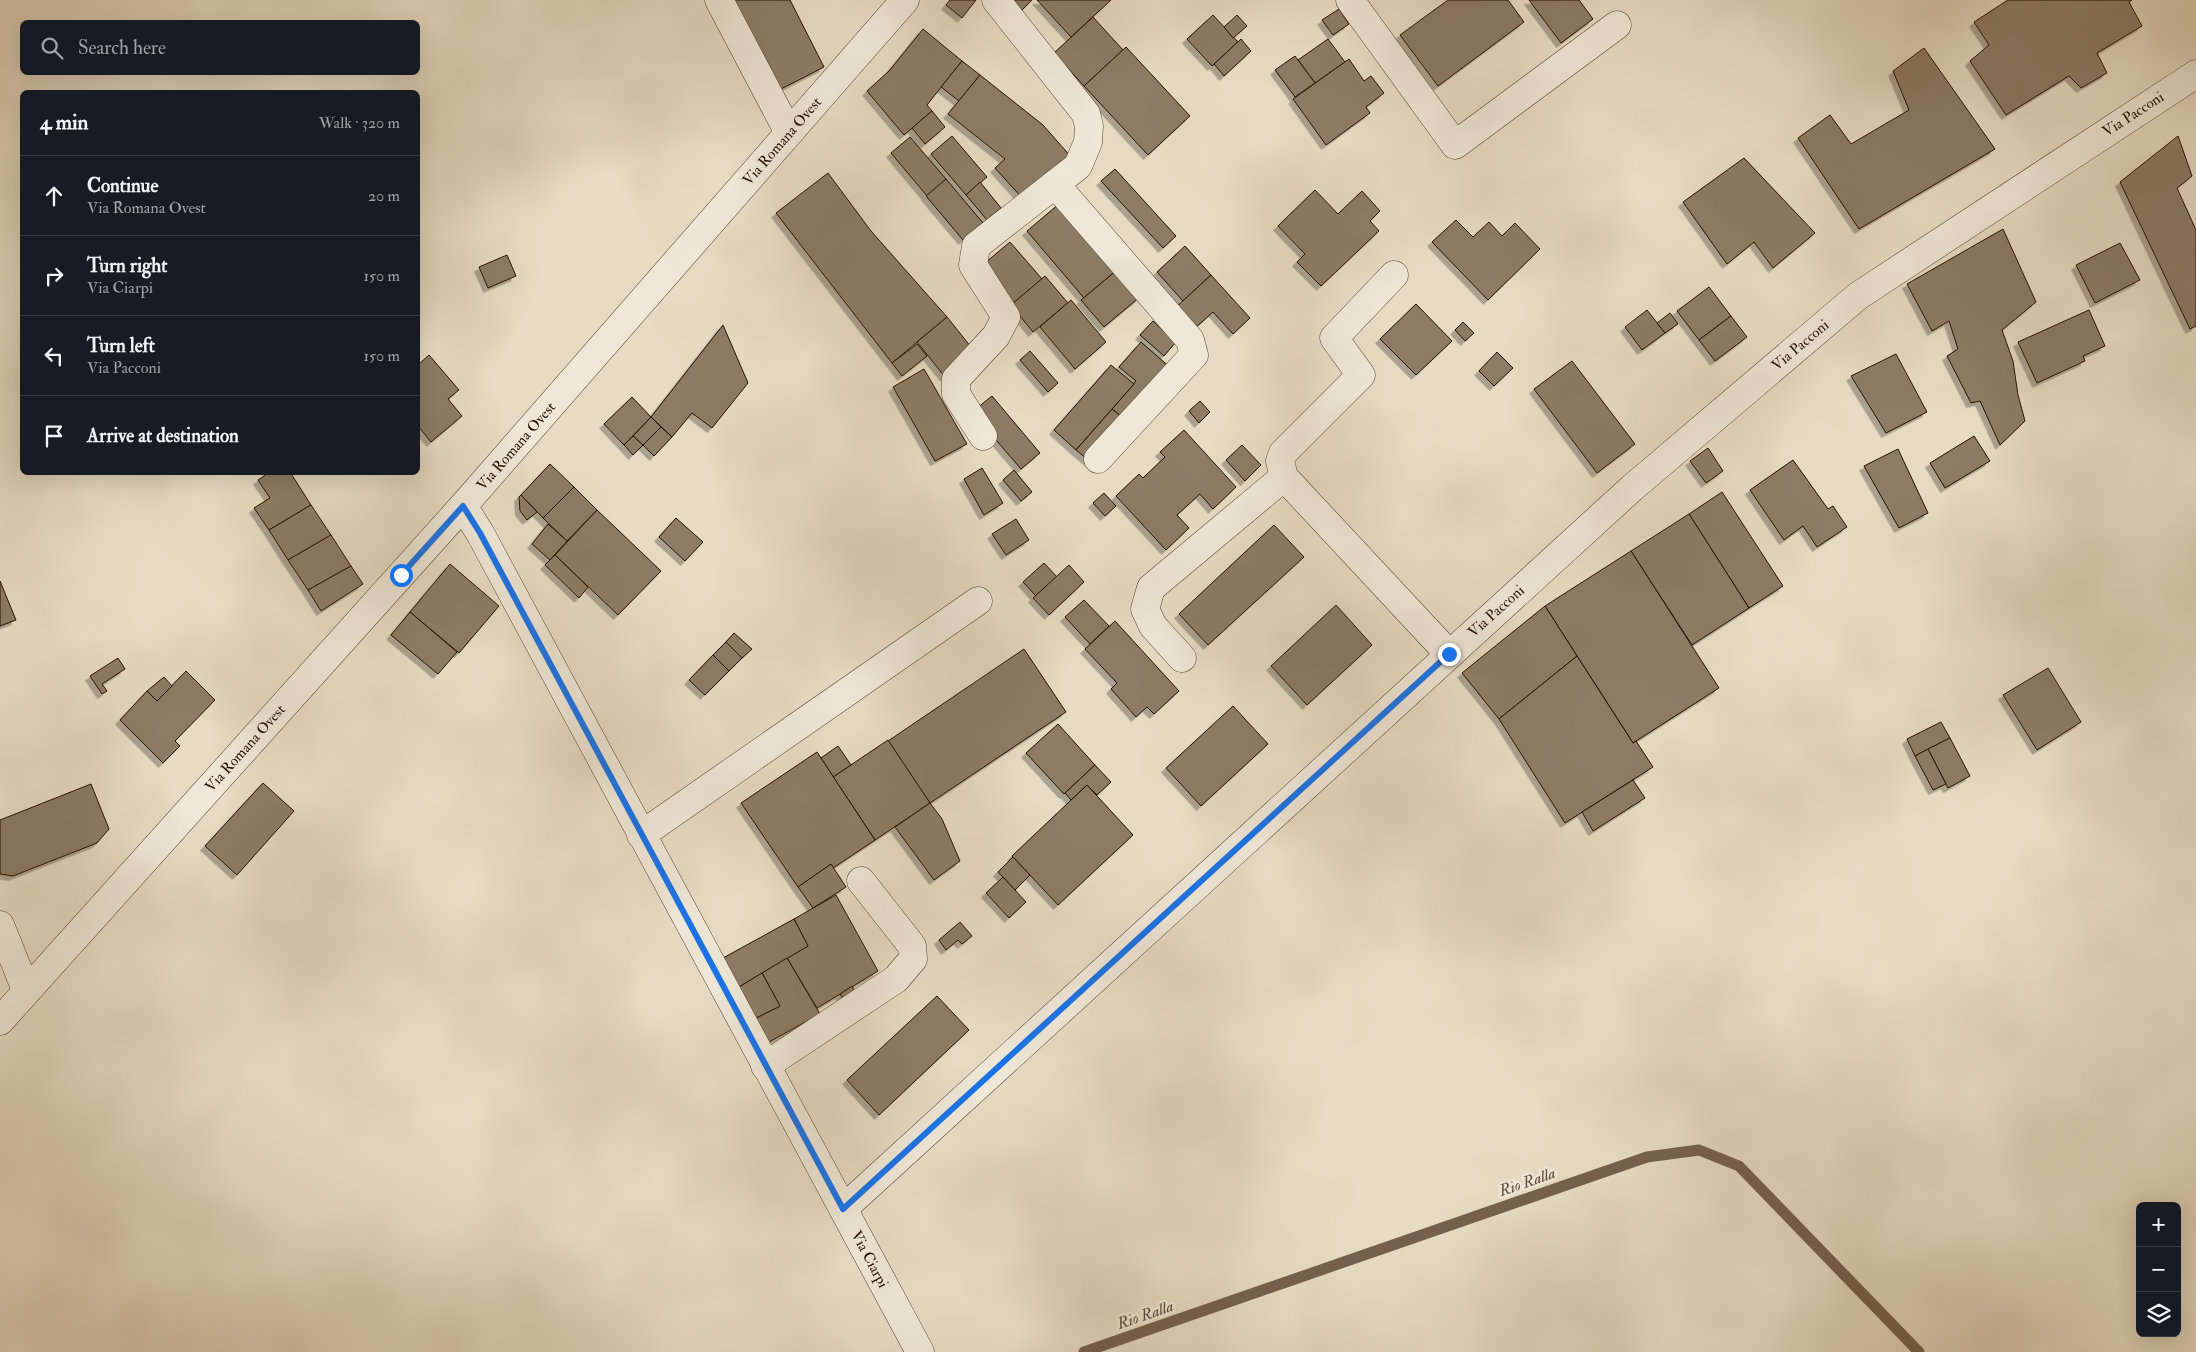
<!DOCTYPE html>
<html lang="en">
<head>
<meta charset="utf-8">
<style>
	body { margin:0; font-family:"IM FELL Double Pica",serif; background:#20242c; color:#f1f3f6 }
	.controls { position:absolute; right:15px; bottom:15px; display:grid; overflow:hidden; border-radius:8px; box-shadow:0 5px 20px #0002 }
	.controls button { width:45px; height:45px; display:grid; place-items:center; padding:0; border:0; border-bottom:1px solid #363941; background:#171b24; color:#f1f3f6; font:25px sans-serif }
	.stop { position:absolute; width:15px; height:15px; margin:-11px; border:4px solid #1a73e8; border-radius:50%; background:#fff }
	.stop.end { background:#1a73e8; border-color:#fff; box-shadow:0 1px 5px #0008 }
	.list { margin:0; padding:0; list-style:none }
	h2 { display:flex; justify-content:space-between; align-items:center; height:65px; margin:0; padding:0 20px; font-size:21px }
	h2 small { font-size:16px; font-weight:400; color:#9ea1a6 }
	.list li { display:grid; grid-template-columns:32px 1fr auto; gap:15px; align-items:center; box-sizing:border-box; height:80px; padding:0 20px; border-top:1px solid #363941 }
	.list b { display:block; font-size:19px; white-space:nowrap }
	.list p { margin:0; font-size:16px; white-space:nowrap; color:#9ea1a6 }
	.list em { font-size:16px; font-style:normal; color:#9ea1a6 }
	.icon { flex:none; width:28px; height:28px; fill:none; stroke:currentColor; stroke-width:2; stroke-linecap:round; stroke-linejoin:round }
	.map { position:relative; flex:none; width:2196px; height:1352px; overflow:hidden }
	.search { position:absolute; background:#171b24; box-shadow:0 5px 20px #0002; left:20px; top:20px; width:400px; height:55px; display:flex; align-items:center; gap:12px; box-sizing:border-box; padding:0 18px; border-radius:8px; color:#9ea1a6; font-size:19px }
	.panel { position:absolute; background:#171b24; box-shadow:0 5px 20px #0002; left:20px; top:90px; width:400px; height:385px; border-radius:8px }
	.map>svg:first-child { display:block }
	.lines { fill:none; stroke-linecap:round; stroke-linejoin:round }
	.stream { stroke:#74614d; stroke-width:11 }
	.building { fill:#8c7b65; stroke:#291100; filter:url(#shadow) }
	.minor-casing { stroke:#584431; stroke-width:29 }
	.minor { stroke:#efe8d8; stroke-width:28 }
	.route { stroke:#1a73e8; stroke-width:6 }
	.labels { text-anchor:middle; stroke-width:5; stroke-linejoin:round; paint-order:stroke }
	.street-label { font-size:15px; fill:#291100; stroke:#efe8d8 }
	.water-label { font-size:16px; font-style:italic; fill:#614d3a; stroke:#efe8d8 }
</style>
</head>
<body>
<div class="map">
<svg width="2196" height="1352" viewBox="0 0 2196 1352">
	<defs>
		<filter id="shadow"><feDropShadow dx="-4.5" dy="4.5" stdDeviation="0" flood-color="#0004"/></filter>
	</defs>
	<rect width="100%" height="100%" fill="#e7dcc3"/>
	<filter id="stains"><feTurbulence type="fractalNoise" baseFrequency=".004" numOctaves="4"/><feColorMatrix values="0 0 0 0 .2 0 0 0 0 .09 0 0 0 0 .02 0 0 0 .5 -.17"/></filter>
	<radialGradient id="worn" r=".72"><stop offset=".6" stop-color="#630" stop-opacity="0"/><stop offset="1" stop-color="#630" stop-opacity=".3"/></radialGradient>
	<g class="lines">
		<polyline class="stream" points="1084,1352 1647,1157 1699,1150 1739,1166 1919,1352"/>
	</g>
	<g class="building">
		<polygon points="730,0 790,0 824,67 777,91"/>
		<polygon points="950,0 976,0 962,18 946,5"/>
		<polygon points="1013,0 1032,0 1022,10"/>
		<polygon points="1037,0 1111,0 1071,37"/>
		<polygon points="1448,0 1508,0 1524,22 1438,86 1400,35"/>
		<polygon points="1529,0 1579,0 1593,19 1561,43"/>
		<polygon points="2008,0 2132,0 2129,2 2142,26 2097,53 2107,73 2081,88 2069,76 2006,115 1970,61 1989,45 1974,22"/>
		<polygon points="1339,9 1349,24 1333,35 1322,20"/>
		<polygon points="1213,15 1238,42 1212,66 1187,39"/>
		<polygon points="1237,15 1247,26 1233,38 1224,27"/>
		<polygon points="1093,17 1123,50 1084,86 1054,53"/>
		<polygon points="923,29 962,61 927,105 932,111 904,135 867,91 889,71"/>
		<polygon points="1241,39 1251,51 1224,76 1214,64"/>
		<polygon points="1328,39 1345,62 1315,83 1298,60"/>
		<polygon points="1126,47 1190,116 1148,155 1084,86"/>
		<polygon points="1924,48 1995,149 1859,229 1798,138 1830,115 1851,144 1909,110 1893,71"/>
		<polygon points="1295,56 1315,83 1295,97 1275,70"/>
		<polygon points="1349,59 1364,81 1371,76 1384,93 1366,107 1370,113 1326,145 1293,99"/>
		<polygon points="962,61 980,75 959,101 941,87"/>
		<polygon points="980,75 1043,125 1072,158 1024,200 995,168 1005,159 948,114"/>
		<polygon points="932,111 945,127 925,144 912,128"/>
		<polygon points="952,136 987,177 966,195 931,154"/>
		<polygon points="2178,136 2192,176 2177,188 2196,230 2196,326 2190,329 2120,182"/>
		<polygon points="910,137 946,179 927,196 891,153"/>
		<polygon points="1744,158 1815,233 1773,268 1754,242 1727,264 1683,202"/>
		<polygon points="1115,169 1176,236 1163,248 1101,181"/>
		<polygon points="828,173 871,231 947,317 892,363 776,213"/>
		<polygon points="946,179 983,223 963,240 926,196"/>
		<polygon points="980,182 1001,208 987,220 966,195"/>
		<polygon points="1315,190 1338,214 1362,191 1380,211 1370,221 1379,231 1321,286 1297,262 1305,254 1278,226"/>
		<polygon points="1060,203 1117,270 1084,298 1027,231"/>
		<polygon points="1456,220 1473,237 1489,222 1502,236 1515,223 1540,249 1488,300 1432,242"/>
		<polygon points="2003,229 2036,302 2002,330 2013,361 2018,395 2025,421 2000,445 1980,401 1971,403 1947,356 1958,349 1949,321 1932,331 1907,284"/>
		<polygon points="1010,242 1042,279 1011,305 979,268"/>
		<polygon points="2120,243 2140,280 2095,303 2076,265"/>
		<polygon points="1185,246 1211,275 1183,301 1157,272"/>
		<polygon points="507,255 516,276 488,288 479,267"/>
		<polygon points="1117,270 1140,297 1104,327 1081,300"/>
		<polygon points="1211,275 1250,318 1233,334 1213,312 1193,330 1174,309"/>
		<polygon points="1045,276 1068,303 1033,332 1011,305"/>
		<polygon points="1709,287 1731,316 1699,340 1677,311"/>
		<polygon points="1071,300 1106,342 1075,369 1040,327"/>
		<polygon points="1416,304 1452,341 1416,375 1380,339"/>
		<polygon points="1647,310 1665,333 1642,350 1625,327"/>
		<polygon points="2089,310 2105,346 2083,356 2085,361 2037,383 2018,342"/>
		<polygon points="1670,313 1678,324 1665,333 1657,323"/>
		<polygon points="1731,316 1747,337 1715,361 1699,340"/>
		<polygon points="947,317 975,352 945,377 917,342"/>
		<polygon points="1153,321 1176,342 1164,356 1140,335"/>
		<polygon points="1463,322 1474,333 1465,341 1455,330"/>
		<polygon points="723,325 748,383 712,428 692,413 672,437 651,417"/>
		<polygon points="1141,342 1180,376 1134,428 1112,409 1136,381 1119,367"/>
		<polygon points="917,344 927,356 902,376 892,363"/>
		<polygon points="1030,351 1058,383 1048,392 1020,360"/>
		<polygon points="1497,352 1513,368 1494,386 1479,371"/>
		<polygon points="1896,354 1927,412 1886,433 1851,376"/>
		<polygon points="429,355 459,390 448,399 462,416 431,442 418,426 418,365"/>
		<polygon points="1572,361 1635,444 1597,473 1534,389"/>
		<polygon points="1111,365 1134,384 1076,450 1054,430"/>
		<polygon points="924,369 967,444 935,461 893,387"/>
		<polygon points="992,396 1040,453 1021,469 972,412"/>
		<polygon points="632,397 651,417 624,445 604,424"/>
		<polygon points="1200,401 1210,412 1199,423 1189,411"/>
		<polygon points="1112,409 1129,423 1093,464 1076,450"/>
		<polygon points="651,417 661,427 643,445 633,436"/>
		<polygon points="661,427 672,437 654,456 643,445"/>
		<polygon points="1184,430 1236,487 1213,509 1200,494 1177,515 1189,528 1166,550 1116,496 1139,474 1143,478 1165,457 1160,452"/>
		<polygon points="633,436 643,445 633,455 624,445"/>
		<polygon points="1974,436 1990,461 1945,488 1930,463"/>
		<polygon points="1242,445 1261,465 1245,481 1226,460"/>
		<polygon points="1708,448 1723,471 1706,483 1690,461"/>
		<polygon points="1898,449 1928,513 1899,528 1864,466"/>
		<polygon points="1793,460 1828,509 1833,506 1847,527 1817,547 1803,526 1784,540 1750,490"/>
		<polygon points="550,464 574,487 543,518 521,495"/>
		<polygon points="982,468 1003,503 984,515 964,479"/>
		<polygon points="1014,470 1032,492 1021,501 1003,480"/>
		<polygon points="270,472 290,472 311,505 269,530 254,508 270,498 258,480"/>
		<polygon points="574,487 597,510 567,541 543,518"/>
		<polygon points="1722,492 1783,586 1749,608 1689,514"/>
		<polygon points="1104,493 1116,506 1105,516 1093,503"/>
		<polygon points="521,495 537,512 527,520 520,511 519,497"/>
		<polygon points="311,505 331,535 288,560 269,530"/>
		<polygon points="597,510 661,571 618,615 555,555"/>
		<polygon points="1689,514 1749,608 1692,645 1631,551"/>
		<polygon points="676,518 703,542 685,561 659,537"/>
		<polygon points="1016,519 1029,540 1006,555 992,534"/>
		<polygon points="548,524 567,541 550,560 532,544"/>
		<polygon points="1274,525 1304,557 1208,645 1179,614"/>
		<polygon points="331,535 351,566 308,590 288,560"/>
		<polygon points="1631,551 1719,688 1633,743 1545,606"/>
		<polygon points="555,555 588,587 579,598 545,565"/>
		<polygon points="1044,563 1057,577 1036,596 1023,582"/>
		<polygon points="450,564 499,606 459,653 410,612"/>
		<polygon points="1069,565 1084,582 1049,615 1033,598"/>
		<polygon points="351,566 363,584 321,611 308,590"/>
		<polygon points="0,581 16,620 0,626"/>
		<polygon points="1084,600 1109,626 1090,644 1065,617"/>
		<polygon points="1336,605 1372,645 1307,705 1271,666"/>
		<polygon points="1545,606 1577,656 1499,719 1462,673"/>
		<polygon points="410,612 457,652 438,674 391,635"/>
		<polygon points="1115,621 1179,691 1154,714 1147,707 1136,717 1111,689 1117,683 1085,649"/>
		<polygon points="734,633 752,649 742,658 726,642"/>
		<polygon points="726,642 742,658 729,671 713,655"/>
		<polygon points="1024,649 1066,712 930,803 888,741"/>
		<polygon points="713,655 729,671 705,695 689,680"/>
		<polygon points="1577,656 1633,743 1636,741 1653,767 1565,823 1499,719"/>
		<polygon points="118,658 125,669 102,684 107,691 102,694 90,676"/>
		<polygon points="2048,668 2081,722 2037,750 2003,695"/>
		<polygon points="186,671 215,700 175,741 180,746 163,763 120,720 147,691 157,701"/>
		<polygon points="164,677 172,686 157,701 147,691"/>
		<polygon points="1233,706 1268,744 1201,806 1166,768"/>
		<polygon points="1941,722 1950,738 1915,756 1907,739"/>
		<polygon points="1058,724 1095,765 1064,794 1026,753"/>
		<polygon points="1950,738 1970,776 1948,788 1928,749"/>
		<polygon points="888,740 930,803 875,840 833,777"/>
		<polygon points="838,746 851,765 833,777 821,758"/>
		<polygon points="1928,749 1946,784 1933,790 1915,756"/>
		<polygon points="817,752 875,840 833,868 831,864 798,887 741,803"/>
		<polygon points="1095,765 1111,782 1097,795 1087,785 1071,800 1065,793"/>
		<polygon points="1633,780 1645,798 1593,831 1582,812"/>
		<polygon points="263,783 294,811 237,875 205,846"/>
		<polygon points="91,784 109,829 97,843 13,876 0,874 0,820"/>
		<polygon points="1087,785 1133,835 1058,905 1012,856"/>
		<polygon points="930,803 942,819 960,861 934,880 895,827"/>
		<polygon points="1013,857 1030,875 1015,890 998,872"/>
		<polygon points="831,864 846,887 813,908 798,887"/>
		<polygon points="1003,877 1026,902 1009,918 986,893"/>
		<polygon points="836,895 878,971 817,1008 787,958 808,946 794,919"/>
		<polygon points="794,919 808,946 739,987 723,958"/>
		<polygon points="960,922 972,936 962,944 958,940 946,950 939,940"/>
		<polygon points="787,958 820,1014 769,1042 756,1018 780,1006 762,973"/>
		<polygon points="762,973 780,1006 756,1018 739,987"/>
		<polygon points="852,986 859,1000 847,1005 840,994"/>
		<polygon points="937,996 969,1030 879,1115 847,1080"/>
	</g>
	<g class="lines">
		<g class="minor-casing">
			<g id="minor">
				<polyline points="719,0 789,133"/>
				<polyline points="1350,0 1455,145 1617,25"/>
				<polyline points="1055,184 1190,340 1194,355 1098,459"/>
				<polyline points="1394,275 1334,338 1361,375 1283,453 1280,461 1284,477 1449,654"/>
				<polyline points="983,436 956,394 956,379 996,336 1006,317 973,265 976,246 1078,166 1088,142 1089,126 1086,114 996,0"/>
				<polyline points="463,506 480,533 920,1352"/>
				<polyline points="1182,658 1153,626 1145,609 1151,588 1284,477"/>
				<polyline points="641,835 978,601"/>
				<polyline points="0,925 26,990"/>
				<polyline points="0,1021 463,506 905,0"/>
				<polyline points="765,1066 896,979 913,959 912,946 861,881"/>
				<polyline points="843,1209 1632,488 1858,296 2196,74"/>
			</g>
		</g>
		<use href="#minor" class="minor"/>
	</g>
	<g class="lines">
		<polyline class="route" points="401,575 463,506 480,533 843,1209 1449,654"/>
	</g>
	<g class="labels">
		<g class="street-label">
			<text transform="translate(2133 114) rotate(-33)" y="5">Via Pacconi</text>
			<text transform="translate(782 141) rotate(-49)" y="5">Via Romana Ovest</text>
			<text transform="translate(1800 345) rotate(-40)" y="5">Via Pacconi</text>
			<text transform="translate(516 446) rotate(-49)" y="5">Via Romana Ovest</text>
			<text transform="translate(1496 611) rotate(-42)" y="5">Via Pacconi</text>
			<text transform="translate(245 748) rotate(-48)" y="5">Via Romana Ovest</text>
			<text transform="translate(870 1259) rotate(62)" y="5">Via Ciarpi</text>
		</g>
		<g class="water-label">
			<text transform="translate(1527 1181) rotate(-19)" y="6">Rio Ralla</text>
			<text transform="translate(1145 1314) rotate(-19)" y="6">Rio Ralla</text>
		</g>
	</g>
	<rect width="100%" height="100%" filter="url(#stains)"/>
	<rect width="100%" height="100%" fill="url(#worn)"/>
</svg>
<div class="controls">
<button>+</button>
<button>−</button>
<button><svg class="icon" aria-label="layers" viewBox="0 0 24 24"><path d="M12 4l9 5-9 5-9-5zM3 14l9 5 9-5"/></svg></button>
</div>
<div class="stop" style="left:401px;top:575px"></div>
<div class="stop end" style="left:1449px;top:654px"></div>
<div class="search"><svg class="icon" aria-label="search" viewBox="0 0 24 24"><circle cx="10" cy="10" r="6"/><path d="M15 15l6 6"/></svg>Search here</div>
<section class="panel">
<h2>4 min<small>Walk · 320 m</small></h2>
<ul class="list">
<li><svg class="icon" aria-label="ahead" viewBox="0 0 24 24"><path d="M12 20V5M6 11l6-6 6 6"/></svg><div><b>Continue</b><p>Via Romana Ovest</p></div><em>20 m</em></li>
<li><svg class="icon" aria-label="right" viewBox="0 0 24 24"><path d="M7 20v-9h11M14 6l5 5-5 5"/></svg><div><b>Turn right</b><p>Via Ciarpi</p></div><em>150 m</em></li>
<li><svg class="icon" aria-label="left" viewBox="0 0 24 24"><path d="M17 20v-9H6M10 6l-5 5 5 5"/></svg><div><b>Turn left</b><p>Via Pacconi</p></div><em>150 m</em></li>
<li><svg class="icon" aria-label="arrive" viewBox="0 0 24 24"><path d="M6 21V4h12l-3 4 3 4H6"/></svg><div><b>Arrive at destination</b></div></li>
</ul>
</section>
</div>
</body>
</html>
